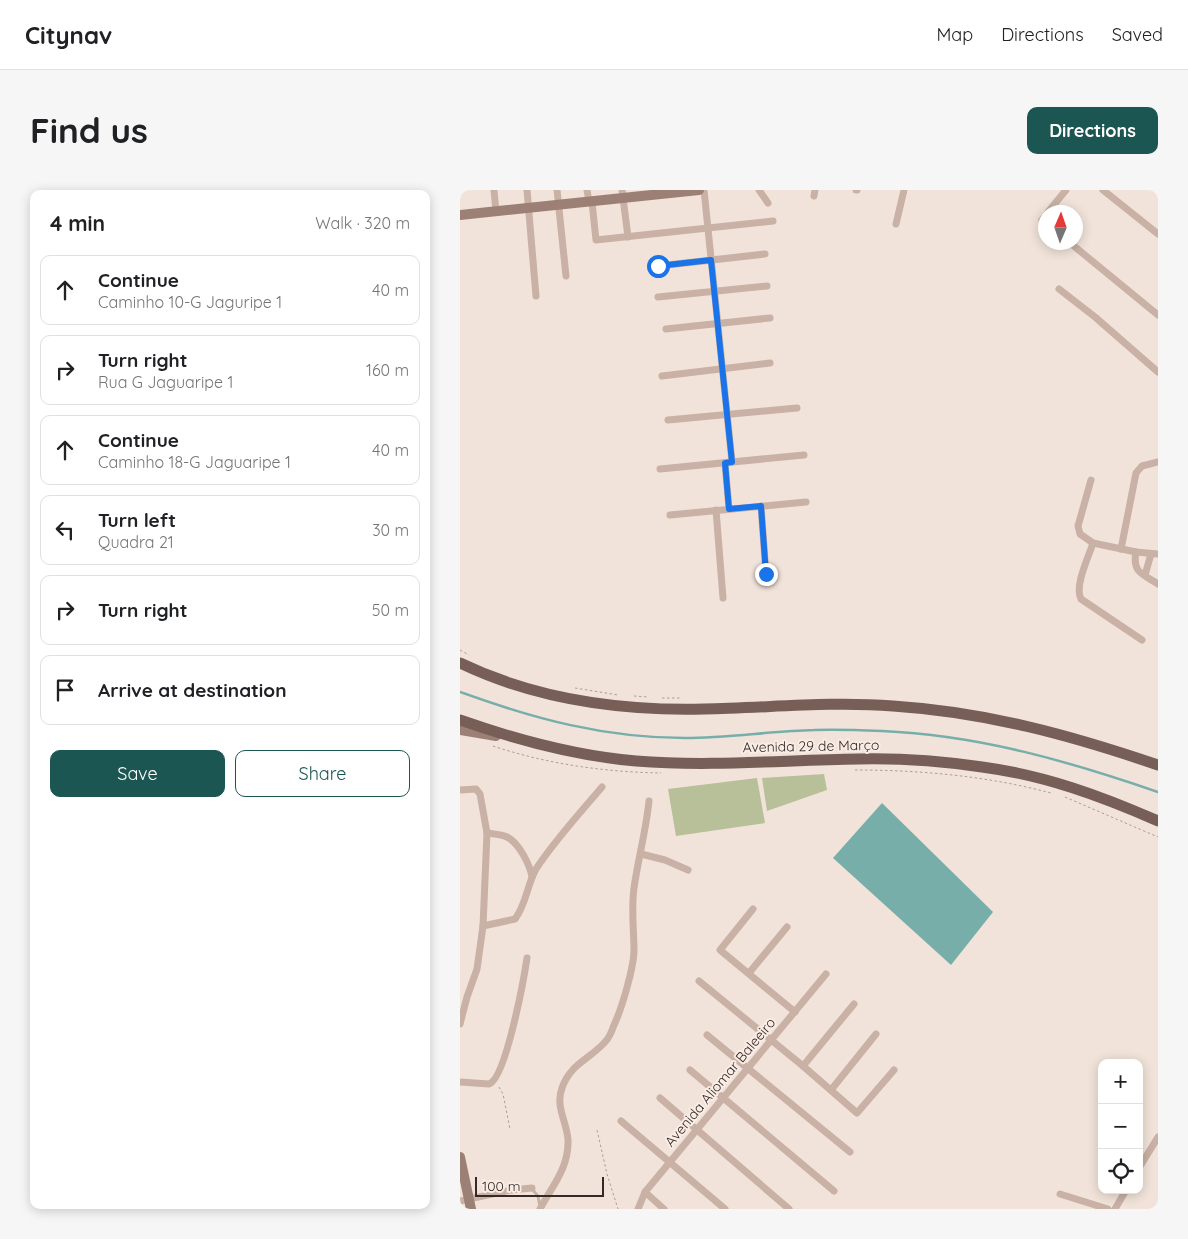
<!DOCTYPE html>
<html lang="en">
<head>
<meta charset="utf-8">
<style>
	body { margin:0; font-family:Quicksand,sans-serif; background:#f6f6f6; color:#202124 }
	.controls { position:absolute; right:15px; bottom:15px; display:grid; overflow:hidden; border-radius:10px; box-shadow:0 2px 12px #0003 }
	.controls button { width:45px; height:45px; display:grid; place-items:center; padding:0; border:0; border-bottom:1px solid #e0e0e0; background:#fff; color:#202124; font:25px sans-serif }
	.compass { position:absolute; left:578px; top:15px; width:45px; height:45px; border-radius:50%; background:#fff; box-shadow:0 2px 12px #0003; rotate:2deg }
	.scale { position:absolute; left:15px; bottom:12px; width:129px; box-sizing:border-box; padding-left:5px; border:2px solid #342926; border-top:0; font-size:14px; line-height:18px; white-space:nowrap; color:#342926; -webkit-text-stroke:4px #f9ede5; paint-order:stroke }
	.stop { position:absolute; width:15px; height:15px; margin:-11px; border:4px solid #1a73e8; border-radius:50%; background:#fff }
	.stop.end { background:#1a73e8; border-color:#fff; box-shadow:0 1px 5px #0008 }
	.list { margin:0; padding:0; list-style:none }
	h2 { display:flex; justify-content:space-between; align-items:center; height:65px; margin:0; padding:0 20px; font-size:21px }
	h2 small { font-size:16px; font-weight:400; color:#757577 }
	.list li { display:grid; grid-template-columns:32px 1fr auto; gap:15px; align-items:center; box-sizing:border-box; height:70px; margin:0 10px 10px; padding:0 10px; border:1px solid #e0e0e0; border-radius:10px }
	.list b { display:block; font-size:19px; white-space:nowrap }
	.list p { margin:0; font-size:16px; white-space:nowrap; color:#757577 }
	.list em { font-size:16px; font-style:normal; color:#757577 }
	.actions { display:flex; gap:10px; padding:15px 20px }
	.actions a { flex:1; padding:11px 0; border:1px solid #1c5652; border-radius:10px; text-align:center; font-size:18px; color:#1c5652 }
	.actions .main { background:#1c5652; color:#fff }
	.icon { flex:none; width:28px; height:28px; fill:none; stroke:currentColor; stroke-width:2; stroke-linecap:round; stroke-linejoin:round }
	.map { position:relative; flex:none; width:698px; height:1019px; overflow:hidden; border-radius:10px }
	header { display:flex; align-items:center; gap:30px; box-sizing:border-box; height:70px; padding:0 25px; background:#fff; border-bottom:1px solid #e0e0e0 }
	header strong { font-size:24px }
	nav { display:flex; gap:28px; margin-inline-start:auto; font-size:18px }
	.intro { display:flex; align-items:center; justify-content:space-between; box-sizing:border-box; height:120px; padding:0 30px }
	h1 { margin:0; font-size:35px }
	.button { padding:12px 22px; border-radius:10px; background:#1c5652; color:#fff; font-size:18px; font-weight:700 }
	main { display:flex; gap:30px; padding:0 30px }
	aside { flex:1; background:#fff; border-radius:10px; box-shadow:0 2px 12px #0003 }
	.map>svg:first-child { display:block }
	.green { fill:#b7c099 }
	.water { fill:#78aeaa }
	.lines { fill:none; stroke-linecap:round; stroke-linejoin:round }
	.stream { stroke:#78aeaa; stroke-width:2.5 }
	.path { stroke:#b59b8f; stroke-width:1; stroke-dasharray:2.5 2.5; stroke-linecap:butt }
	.service { stroke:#c9b1a5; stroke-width:3 }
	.minor { stroke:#c9b1a5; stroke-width:7 }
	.secondary { stroke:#9c8076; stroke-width:10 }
	.primary { stroke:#775e57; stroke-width:11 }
	.route { stroke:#1a73e8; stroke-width:6 }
	.labels { text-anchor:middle; stroke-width:4; stroke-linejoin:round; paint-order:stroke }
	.street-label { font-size:14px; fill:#342926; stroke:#f9ede5 }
</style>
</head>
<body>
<header>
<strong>Citynav</strong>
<nav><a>Map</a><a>Directions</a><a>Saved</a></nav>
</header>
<div class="intro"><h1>Find us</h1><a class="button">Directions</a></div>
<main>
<aside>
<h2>4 min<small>Walk · 320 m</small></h2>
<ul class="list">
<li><svg class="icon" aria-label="ahead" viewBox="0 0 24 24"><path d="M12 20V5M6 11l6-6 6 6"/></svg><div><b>Continue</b><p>Caminho 10-G Jaguripe 1</p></div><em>40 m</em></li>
<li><svg class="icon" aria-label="right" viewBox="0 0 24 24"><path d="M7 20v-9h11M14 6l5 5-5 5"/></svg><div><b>Turn right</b><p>Rua G Jaguaripe 1</p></div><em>160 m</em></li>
<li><svg class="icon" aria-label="ahead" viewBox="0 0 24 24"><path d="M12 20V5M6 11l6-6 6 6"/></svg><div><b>Continue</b><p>Caminho 18-G Jaguaripe 1</p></div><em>40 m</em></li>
<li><svg class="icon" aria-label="left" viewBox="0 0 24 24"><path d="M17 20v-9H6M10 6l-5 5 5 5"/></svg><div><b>Turn left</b><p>Quadra 21</p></div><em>30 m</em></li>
<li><svg class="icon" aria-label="right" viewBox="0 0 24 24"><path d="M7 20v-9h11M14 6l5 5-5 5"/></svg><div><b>Turn right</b></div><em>50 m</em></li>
<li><svg class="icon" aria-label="arrive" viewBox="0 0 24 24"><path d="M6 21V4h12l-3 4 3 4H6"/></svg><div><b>Arrive at destination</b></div></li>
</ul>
<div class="actions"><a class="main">Save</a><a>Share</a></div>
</aside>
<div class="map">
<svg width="698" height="1019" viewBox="0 0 698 1019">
	<rect width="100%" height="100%" fill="#f1e3d9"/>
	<g class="green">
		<polygon points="364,584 367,600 307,621 302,588"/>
		<polygon points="297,588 305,633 216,646 208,599"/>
	</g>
	<polygon class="water" points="422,613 533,722 491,775 373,668"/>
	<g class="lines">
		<path class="stream" d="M0 502C75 529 145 548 225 548 268 548 311 541 354 540 376 539 399 540 422 541 518 545 608 571 698 602"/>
		<g class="path">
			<polyline points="0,460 9,465"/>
			<polyline points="115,498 158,505"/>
			<polyline points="174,506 188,507"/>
			<polyline points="202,508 220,508"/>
			<path d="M33 556C87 574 144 582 201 583"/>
			<path d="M395 580C461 580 527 586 591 603"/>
			<polyline points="605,607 698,647"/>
			<polyline points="39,897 43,904 50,939"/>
			<polyline points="137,940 147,984 158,1019"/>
		</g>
		<polyline class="service" points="72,999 78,1006 80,1017"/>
		<g class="minor">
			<polyline points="34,0 36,22"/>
			<polyline points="67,0 76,106"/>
			<polyline points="97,0 106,86"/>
			<polyline points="127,0 129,12"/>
			<polyline points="162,0 168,47"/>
			<polyline points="244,0 272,272"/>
			<polyline points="299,0 308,13"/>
			<polyline points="396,0 397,0"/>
			<polyline points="643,0 698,44"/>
			<polyline points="354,6 355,0"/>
			<polyline points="132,12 136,50 313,31"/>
			<polyline points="588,22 606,0"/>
			<polyline points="586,25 582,30 586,33"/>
			<polyline points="436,34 444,0"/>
			<polyline points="609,52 698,125"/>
			<polyline points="198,76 305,64"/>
			<polyline points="599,99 635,127 698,182"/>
			<polyline points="198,107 307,96"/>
			<polyline points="206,139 310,128"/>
			<polyline points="202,186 310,173"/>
			<polyline points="208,230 337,218"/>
			<polyline points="265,273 269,319"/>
			<polyline points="200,279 344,265"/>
			<polyline points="631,290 618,336 620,344 633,353"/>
			<polyline points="301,316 306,384"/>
			<polyline points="256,320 263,408"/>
			<polyline points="210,325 346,312"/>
			<polyline points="661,359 676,283 682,276 698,272"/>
			<path d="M676 362C672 383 683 384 698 394"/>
			<polyline points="685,385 691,364"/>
			<path d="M682 450 621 409C614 396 629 366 633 353L676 362 698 364"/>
			<polyline points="0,600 16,599 20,604 27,643 23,736 17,779 7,807 0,834"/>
			<path d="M27 643C33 644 41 644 47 647 59 653 70 675 72 687"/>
			<polyline points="181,664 205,670 228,680"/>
			<polyline points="293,719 260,760 335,822"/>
			<path d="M23 736 55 729C66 715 67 695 76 679 95 650 120 623 142 597"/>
			<polyline points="289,783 327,737"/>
			<polyline points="239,791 343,876 397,923 434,880"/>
			<polyline points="247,845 390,962"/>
			<polyline points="343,876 394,814"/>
			<polyline points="230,880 374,1001"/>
			<path d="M0 892 29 894C46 888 64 788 67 768"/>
			<polyline points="371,900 416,844"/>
			<polyline points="200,908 329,1019"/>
			<polyline points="161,931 265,1019"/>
			<polyline points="679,978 698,947"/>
			<polyline points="185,1002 204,1019"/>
			<polyline points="600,1004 648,1019"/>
			<polyline points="0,1011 51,1000 72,998"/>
			<path d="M80 1019C92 996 109 978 108 950 107 932 95 917 102 898 110 874 130 869 145 852 149 848 152 841 154 835 162 818 173 780 174 762 174 741 171 719 174 698 178 669 186 641 189 611"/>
			<polyline points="178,1019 185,1002 195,990 366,784"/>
			<polyline points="655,1019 666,1000"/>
		</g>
		<g class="secondary">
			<polyline points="0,25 239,0"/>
			<polyline points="0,540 36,546"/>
			<polyline points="0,967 11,1019"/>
		</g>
		<g class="primary">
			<path d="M0 473C75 509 161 521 244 519 307 518 370 511 433 516 526 522 610 545 698 575"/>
			<path d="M0 530C57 550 115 566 176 571 250 577 324 570 398 569 439 568 481 571 522 577 584 585 641 606 698 631"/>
		</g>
	</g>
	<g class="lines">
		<polyline class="route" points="198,76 251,70 272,272 265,273 269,319 301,316 306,384"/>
	</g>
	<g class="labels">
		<g class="street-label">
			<text transform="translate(351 556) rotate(-1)" y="5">Avenida 29 de Março</text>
			<text transform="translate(260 892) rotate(-50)" y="5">Avenida Aliomar Baleeiro</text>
		</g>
	</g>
</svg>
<div class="controls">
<button>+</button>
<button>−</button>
<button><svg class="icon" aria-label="locate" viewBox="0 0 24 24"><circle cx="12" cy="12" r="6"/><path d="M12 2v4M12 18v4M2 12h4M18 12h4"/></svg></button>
</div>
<svg class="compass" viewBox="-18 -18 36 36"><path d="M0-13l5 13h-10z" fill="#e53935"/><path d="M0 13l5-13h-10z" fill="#757577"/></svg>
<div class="scale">100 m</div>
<div class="stop" style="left:198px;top:76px"></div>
<div class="stop end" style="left:306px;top:384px"></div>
</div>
</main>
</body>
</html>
